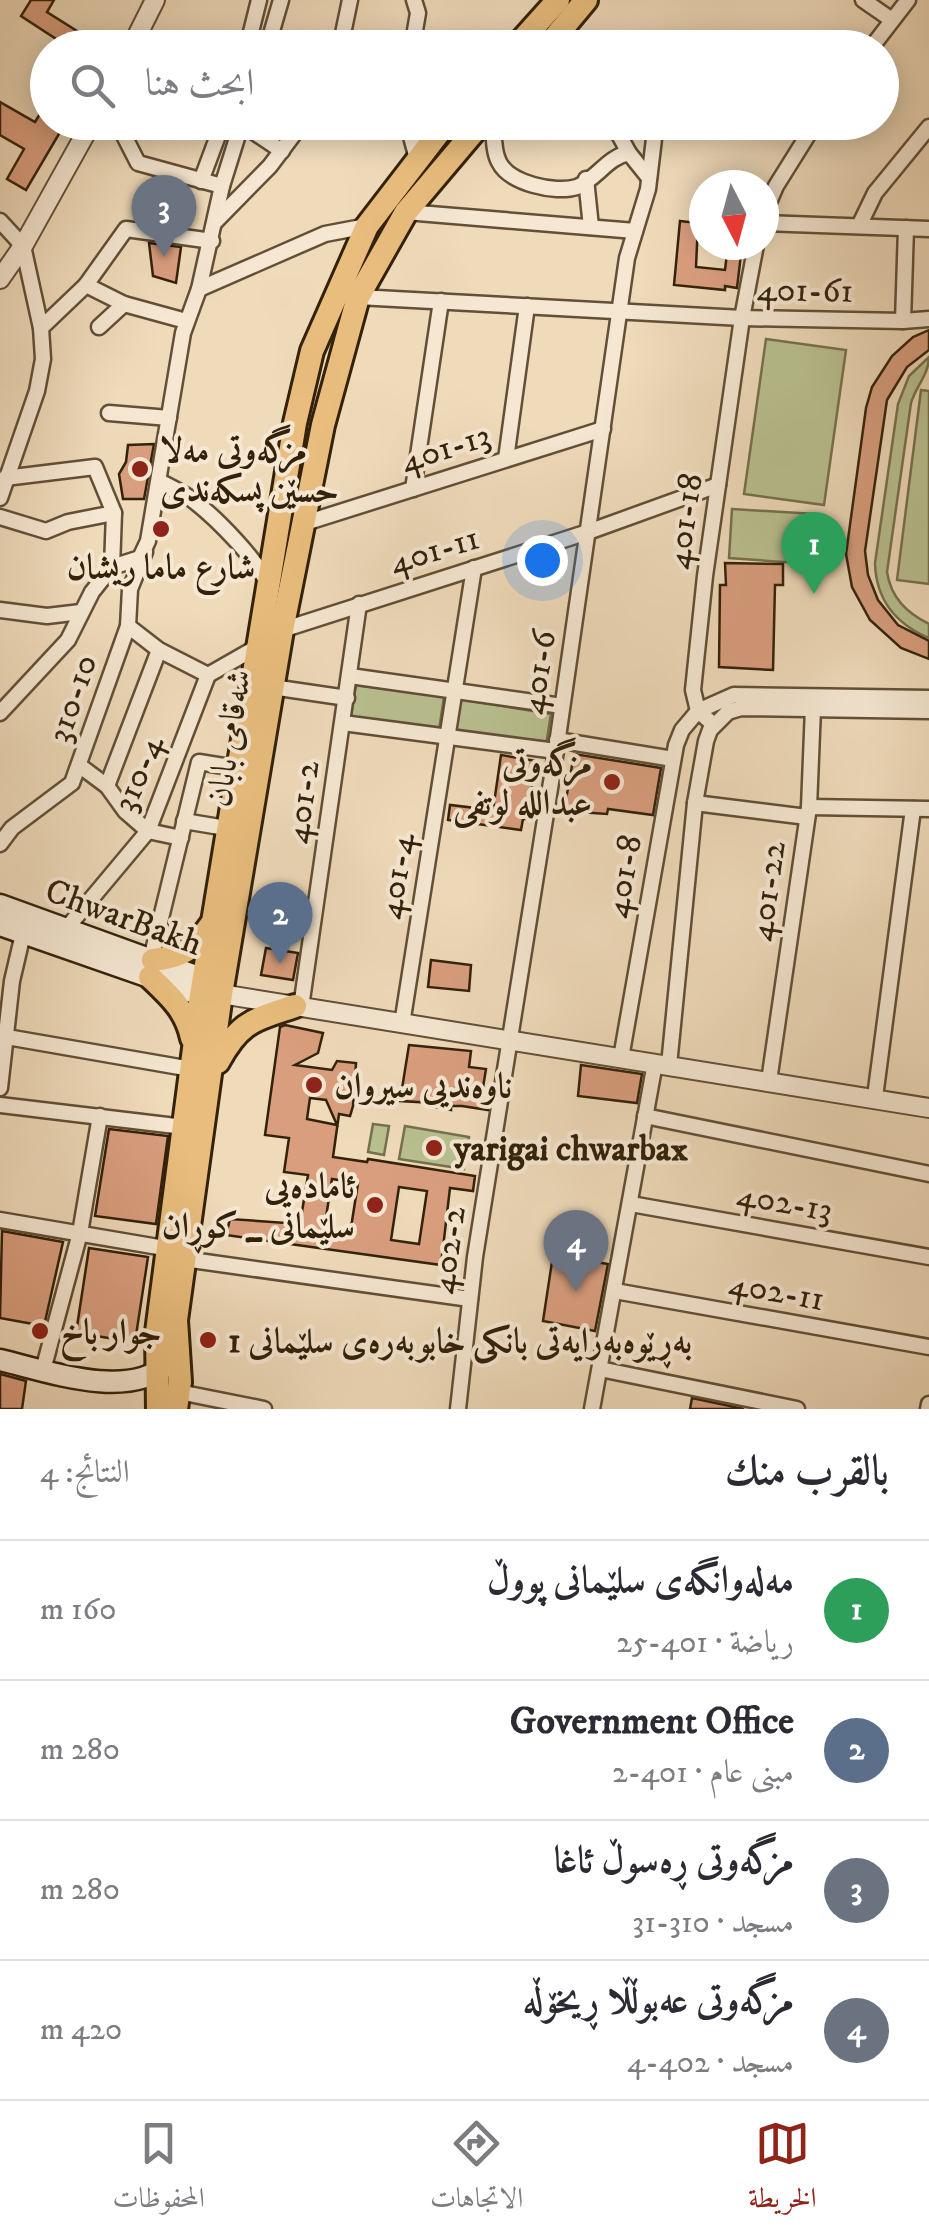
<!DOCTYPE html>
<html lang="ar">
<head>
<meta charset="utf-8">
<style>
	body { margin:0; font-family:"IM FELL DW Pica",Amiri,serif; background:#f7f7f7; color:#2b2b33; direction:rtl }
	.compass { position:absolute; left:689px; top:170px; width:90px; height:90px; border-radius:50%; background:#fff; box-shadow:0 5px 25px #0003; rotate:174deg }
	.you { position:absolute; left:542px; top:560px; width:35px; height:35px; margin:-25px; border:8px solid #fff; border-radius:50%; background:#1a73e8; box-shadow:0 0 0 15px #1a73e833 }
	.badge { display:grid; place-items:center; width:65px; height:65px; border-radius:50%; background:#8f2418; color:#fff; font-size:32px; font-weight:700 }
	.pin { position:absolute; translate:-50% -82px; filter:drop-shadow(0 2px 5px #0008) }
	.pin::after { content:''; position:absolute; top:52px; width:35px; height:30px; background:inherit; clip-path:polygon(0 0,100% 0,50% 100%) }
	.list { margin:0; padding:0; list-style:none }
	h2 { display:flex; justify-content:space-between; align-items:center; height:130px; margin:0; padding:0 40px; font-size:42px }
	h2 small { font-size:32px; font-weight:400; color:#7c7c81 }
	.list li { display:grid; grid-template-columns:65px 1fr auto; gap:30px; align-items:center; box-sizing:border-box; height:140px; padding:0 40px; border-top:2px solid #e1e1e2 }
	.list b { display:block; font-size:38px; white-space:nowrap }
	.list p { margin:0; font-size:32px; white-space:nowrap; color:#7c7c81 }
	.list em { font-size:32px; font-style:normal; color:#7c7c81 }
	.icon { flex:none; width:55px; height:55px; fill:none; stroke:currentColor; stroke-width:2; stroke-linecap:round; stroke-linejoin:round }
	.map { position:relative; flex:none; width:929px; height:1409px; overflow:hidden; direction:ltr }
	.search { position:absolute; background:#fff; box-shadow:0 5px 25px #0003; left:30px; right:30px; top:30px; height:110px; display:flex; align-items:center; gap:25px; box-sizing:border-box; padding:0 35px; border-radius:55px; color:#7c7c81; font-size:38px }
	.sheet { height:690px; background:#fff }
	nav { display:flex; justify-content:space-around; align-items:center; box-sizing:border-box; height:140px; border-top:2px solid #e1e1e2; background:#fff; font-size:28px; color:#7c7c81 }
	nav a { display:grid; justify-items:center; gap:5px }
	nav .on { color:#8f2418 }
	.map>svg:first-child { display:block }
	.green { fill:#b9c090; stroke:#76704d; stroke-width:2.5 }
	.building { fill:#d99e7e; stroke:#33210a; stroke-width:2.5; fill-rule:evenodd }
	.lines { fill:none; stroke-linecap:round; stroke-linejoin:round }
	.minor-casing { stroke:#624f36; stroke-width:19 }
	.tertiary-casing { stroke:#624f36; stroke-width:22 }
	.secondary-casing { stroke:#33210a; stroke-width:25 }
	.primary-casing { stroke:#33210a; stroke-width:28 }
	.minor { stroke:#f5e7d2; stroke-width:14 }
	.tertiary { stroke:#f5e7d2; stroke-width:18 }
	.secondary { stroke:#f5e7d2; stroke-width:20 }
	.primary { stroke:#e8bd7d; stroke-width:22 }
	.poi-dot { fill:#8f2418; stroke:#f5e7d2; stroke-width:4 }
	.labels { text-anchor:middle; stroke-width:8; stroke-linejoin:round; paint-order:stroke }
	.street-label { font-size:35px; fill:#33210a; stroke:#f5e7d2 }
	.poi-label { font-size:35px; font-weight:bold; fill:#33210a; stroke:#f5e7d2; text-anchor:start }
</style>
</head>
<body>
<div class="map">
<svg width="929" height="1409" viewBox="0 0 929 1409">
	<rect width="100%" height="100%" fill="#efdaba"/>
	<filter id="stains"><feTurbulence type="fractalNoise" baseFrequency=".002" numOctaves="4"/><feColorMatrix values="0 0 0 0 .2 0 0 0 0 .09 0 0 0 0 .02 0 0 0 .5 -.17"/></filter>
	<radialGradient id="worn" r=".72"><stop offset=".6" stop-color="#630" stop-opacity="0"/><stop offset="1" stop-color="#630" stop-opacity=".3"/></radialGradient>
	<g class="green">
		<polygon points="766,339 846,350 824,505 744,494"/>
		<path d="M929 357C929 374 916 386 911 403L887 572C891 598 907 613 929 624V638C896 624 876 600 875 563L898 404 909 376Z"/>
		<polygon points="921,390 929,391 929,584 897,580"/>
		<polygon points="732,509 815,514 812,564 729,558"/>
		<polygon points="356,685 444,697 439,730 351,717"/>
		<polygon points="459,699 551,714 546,745 453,731"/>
		<polygon points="373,1124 389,1126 384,1155 368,1152"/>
		<polygon points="405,1126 469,1137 464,1169 399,1159"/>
	</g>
	<g class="building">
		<polygon points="31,0 54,0 47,12 104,48 70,48 21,16"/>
		<polygon points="48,101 48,122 66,122 26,190 7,179 24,149 0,135 0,102 35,122"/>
		<polygon points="680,221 698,223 696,267 725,270 728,245 742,246 737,288 725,286 725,290 674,285"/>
		<polygon points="149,243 181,247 176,283 153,276"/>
		<polygon points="929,330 929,350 907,367 887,400 865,551 868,575 878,600 898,625 929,641 929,659 901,648 870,620 852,587 846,554 866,408 872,387 892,356 913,337"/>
		<polygon points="154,444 144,499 123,499 119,474 126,462 128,445"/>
		<polygon points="725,563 783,564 783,585 775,585 773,670 719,667 720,585 726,585"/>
		<polygon points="574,754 661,768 653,815 608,809 607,814 564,811"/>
		<polygon points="501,755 536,761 527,819 523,819 521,830 448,820 450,805 493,810"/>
		<polygon points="266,948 298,953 293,980 261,975"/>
		<polygon points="431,960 471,965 469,991 428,987"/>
		<path d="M285 1025 323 1033 318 1053 295 1065 332 1070 337 1061 356 1063 353 1106 350 1116 339 1114 333 1157 367 1162 368 1159 475 1176 473 1191 450 1188 441 1265 226 1235 230 1219 300 1224 308 1175 284 1172 289 1138 265 1135 280 1027ZM310 1098 326 1100 337 1125 307 1119ZM332 1179 358 1183 350 1234 324 1230ZM399 1187 427 1191 419 1244 391 1240Z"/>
		<polygon points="409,1045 471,1051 469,1067 486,1069 481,1100 489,1101 488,1110 462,1106 451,1106 451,1110 434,1107 434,1103 400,1101"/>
		<polygon points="581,1065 642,1074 637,1103 578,1096"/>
		<polygon points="109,1129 168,1136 156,1224 95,1216"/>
		<polygon points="2,1231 63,1242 44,1326 0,1318"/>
		<polygon points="89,1248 148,1257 135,1342 76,1333"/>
		<polygon points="553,1255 608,1264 595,1331 543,1321"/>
		<polygon points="0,1374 26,1381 22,1409 0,1409"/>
		<polygon points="692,1398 744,1409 690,1409"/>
	</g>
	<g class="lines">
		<g class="minor-casing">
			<g id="minor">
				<polyline points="863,0 892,20"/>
				<polyline points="247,48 259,0"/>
				<polyline points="267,48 281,0"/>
				<polyline points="340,48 350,0"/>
				<polyline points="412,48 418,13 414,0"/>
				<polyline points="871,48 908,0"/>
				<polyline points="117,122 138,163 222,186"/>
				<polyline points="407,122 417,159"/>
				<path d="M493 122C494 134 493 151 499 162 509 183 555 194 577 187 597 179 607 157 629 153L649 178"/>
				<polyline points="612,122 629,153"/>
				<polyline points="242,124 282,151"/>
				<polyline points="586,179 591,227"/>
				<polyline points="201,181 223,122"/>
				<polyline points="406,212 635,231"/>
				<polyline points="764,214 776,186 816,122"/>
				<polyline points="0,221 23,246 41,328 43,359 37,391 0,498"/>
				<polyline points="215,222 270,166 303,122"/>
				<polyline points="764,223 929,229"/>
				<polyline points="859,226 875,193 929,127"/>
				<polyline points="86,285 124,304 186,321"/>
				<polyline points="199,289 325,234 367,226"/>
				<polyline points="358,297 742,318 903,321 929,319"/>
				<polyline points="903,321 906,228"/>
				<polyline points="99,327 124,304"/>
				<polyline points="41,328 86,285 126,229 212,241"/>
				<polyline points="109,413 169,418"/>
				<polyline points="506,459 527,306"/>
				<path d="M159 481C171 487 184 493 194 501 216 518 260 562 268 586"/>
				<polyline points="413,489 441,301"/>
				<polyline points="0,517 46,531 68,522 114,513"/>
				<polyline points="305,523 603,429"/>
				<polyline points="112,567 140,558 148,541 183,333 199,289 222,186 242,122"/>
				<polyline points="0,610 47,616 81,612"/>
				<polyline points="128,626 159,650 208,675 257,647"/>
				<polyline points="282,630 588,532 718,485"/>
				<polyline points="350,676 562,706"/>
				<polyline points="272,687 347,698"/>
				<polyline points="0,713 68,640 92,592 112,567 114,513 95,467 5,478"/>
				<polyline points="343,723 556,751"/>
				<polyline points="714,725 698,711 693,690 705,576 742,318 756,245"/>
				<polyline points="557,740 673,759"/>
				<polyline points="80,766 107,786 125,811 148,831 181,838"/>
				<polyline points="107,786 159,650"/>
				<polyline points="695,803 807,817"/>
				<polyline points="809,807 929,809"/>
				<polyline points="184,821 226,828"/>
				<polyline points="0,844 12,828 72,783 128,626 130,589 145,552"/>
				<polyline points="66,929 148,831 208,675"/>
				<polyline points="151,959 199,762 236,768"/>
				<polyline points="301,1007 359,604"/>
				<polyline points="402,1024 474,568"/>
				<polyline points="7,1037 191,1069"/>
				<polyline points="621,1058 676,745 682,730 698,711 734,695 929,698"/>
				<polyline points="669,1065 695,803 706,741 710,730 728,712 741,708 929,711"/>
				<polyline points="769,1081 809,807 813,708"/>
				<polyline points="0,1088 12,981 23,934"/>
				<polyline points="875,1097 913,809"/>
				<polyline points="0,1105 184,1127"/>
				<polyline points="645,1116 929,1174"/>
				<polyline points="631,1204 929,1257"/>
				<polyline points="0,1220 170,1249"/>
				<polyline points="184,1259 470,1299"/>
				<polyline points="615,1291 929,1347"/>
				<polyline points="600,1369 797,1409"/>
				<polyline points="43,1370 80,1233 100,1116"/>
				<polyline points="179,1392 264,1409"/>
				<polyline points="458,1409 475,1257 556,751 627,258 648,189 656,122"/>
				<polyline points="592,1409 655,1063"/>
				<polyline points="928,1409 929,1404"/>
			</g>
		</g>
		<g class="tertiary-casing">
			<g id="tertiary">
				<polyline points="131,48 155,0"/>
				<polyline points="0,279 23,246 92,122"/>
				<polyline points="221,994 929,1108"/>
			</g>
		</g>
		<g class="secondary-casing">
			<g id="secondary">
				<polyline points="0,905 204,979 212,986"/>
				<polyline points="0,925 201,995 216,994"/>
				<path d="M0 1360C47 1371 127 1400 166 1365"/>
			</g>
		</g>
		<g class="primary-casing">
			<g id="primary">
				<polyline points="515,48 558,0"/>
				<polyline points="546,48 586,0"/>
				<path d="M153 960C181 957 194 949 210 926"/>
				<path d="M150 977C170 996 186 1010 192 1038"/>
				<path d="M218 1062C240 1021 254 1020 295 1006"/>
				<polyline points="158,1409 157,1332 201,995 295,423 312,351 367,226 447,122"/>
				<polyline points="176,1409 180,1382 176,1320 221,994 282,630 323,425 358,297 406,212 482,122"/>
			</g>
		</g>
		<use href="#minor" class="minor"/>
		<use href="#tertiary" class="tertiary"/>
		<use href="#secondary" class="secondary"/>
		<use href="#primary" class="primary"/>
	</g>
	<g class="poi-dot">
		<circle cx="140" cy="469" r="10"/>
		<circle cx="161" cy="529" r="10"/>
		<circle cx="612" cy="782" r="10"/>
		<circle cx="314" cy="1085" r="10"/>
		<circle cx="434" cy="1148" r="10"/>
		<circle cx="375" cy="1205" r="10"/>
		<circle cx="40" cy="1331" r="10"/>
		<circle cx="208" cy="1340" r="10"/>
	</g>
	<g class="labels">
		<g class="street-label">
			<text transform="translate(805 289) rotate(1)" y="12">401-61</text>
			<text transform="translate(445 447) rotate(-18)" y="12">401-13</text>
			<text transform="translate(683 521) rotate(-82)" y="12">401-18</text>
			<text transform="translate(434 549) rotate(-17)" y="12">401-11</text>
			<text transform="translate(537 672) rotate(-81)" y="12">401-6</text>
			<text transform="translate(71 698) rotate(-71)" y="12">310-10</text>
			<text transform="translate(228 738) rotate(-81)" y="12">شەقامی بابان</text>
			<text transform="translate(137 773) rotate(-67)" y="12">310-4</text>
			<text transform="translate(301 802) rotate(-82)" y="12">401-2</text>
			<text transform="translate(395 876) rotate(-81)" y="12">401-4</text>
			<text transform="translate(622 876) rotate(-80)" y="12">401-8</text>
			<text transform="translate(766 891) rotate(-82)" y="12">401-22</text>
			<text transform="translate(124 916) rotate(20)" y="12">ChwarBakh</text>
			<text transform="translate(785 1201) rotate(10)" y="12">402-13</text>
			<text transform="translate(447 1250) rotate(-82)" y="12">402-2</text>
			<text transform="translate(777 1290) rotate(10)" y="12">402-11</text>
		</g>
		<g class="poi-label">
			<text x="160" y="461">مزگەوتی مەلا<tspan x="160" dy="40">حسێن پسکەندی</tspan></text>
			<text x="161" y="578" text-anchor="middle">شارع ماما ريشان</text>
			<text x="592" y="774" text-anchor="end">مزگەوتی<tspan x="592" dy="40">عبداللە لوتفی</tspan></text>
			<text x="334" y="1097">ناوەندیی سیروان</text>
			<text x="454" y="1160">yarigai chwarbax</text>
			<text x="355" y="1197" text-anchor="end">ئامادەیی<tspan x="355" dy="40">سلێمانی _ کوڕان</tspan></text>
			<text x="60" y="1343">جوار باخ</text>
			<text x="228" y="1352">بەڕێوەبەرایەتی بانکی خابوبەرەی سلێمانی 1</text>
		</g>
	</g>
	<rect width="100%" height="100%" filter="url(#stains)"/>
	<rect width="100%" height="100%" fill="url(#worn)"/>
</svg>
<svg class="compass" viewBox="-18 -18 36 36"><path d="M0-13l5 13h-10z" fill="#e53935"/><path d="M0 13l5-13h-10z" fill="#7c7c81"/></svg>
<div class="you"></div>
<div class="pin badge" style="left:814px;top:594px;background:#2e9e5b">1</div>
<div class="pin badge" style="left:280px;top:964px;background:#5c6f8a">2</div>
<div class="pin badge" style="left:164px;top:257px;background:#6b7280">3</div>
<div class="pin badge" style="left:576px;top:1292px;background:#6b7280">4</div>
<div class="search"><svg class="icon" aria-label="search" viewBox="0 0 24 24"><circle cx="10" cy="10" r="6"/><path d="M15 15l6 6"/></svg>ابحث هنا</div>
</div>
<section class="sheet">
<h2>بالقرب منك<small>النتائج: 4</small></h2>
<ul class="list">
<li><span class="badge" style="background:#2e9e5b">1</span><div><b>مەلەوانگەی سلێمانی پووڵ</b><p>رياضة · 401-25</p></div><em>160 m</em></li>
<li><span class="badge" style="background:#5c6f8a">2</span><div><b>Government Office</b><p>مبنى عام · 401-2</p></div><em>280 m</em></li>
<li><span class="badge" style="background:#6b7280">3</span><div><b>مزگەوتی ڕەسوڵ ئاغا</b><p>مسجد · 310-31</p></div><em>280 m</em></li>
<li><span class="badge" style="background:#6b7280">4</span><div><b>مزگەوتی عەبوڵڵا ڕیخۆڵە</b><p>مسجد · 402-4</p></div><em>420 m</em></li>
</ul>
</section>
<nav>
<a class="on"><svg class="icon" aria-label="map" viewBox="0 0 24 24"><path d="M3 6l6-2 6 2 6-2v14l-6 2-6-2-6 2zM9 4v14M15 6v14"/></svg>الخريطة</a>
<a><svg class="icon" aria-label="directions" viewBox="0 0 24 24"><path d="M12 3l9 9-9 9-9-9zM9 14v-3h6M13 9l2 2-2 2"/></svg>الاتجاهات</a>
<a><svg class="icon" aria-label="saved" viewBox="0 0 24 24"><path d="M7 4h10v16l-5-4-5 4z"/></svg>المحفوظات</a>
</nav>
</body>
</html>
